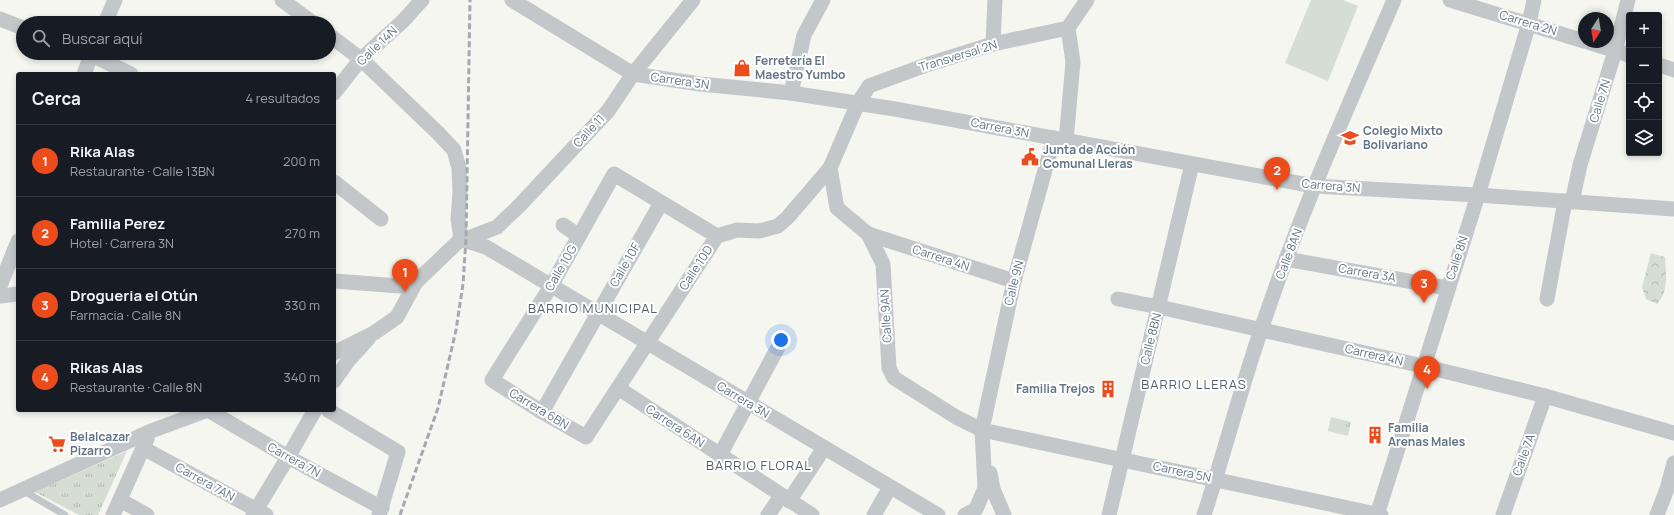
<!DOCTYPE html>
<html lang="es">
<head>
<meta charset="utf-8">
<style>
	body { margin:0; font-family:Manrope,sans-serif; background:#20242c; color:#f1f3f6 }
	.controls { position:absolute; right:12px; top:12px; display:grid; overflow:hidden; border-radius:4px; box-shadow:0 2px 6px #0003 }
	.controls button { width:36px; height:36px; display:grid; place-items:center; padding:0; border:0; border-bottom:1px solid #363941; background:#171b24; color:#f1f3f6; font:20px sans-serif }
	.compass { position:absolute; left:1578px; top:12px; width:36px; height:36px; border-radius:50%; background:#171b24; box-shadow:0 2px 6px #0003; rotate:192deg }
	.you { position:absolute; left:781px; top:340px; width:14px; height:14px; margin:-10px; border:3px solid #fff; border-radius:50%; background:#1a73e8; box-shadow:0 0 0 6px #1a73e833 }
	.badge { display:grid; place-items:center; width:26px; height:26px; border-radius:50%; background:#ec4c1b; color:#fff; font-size:13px; font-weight:700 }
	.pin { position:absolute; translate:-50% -33px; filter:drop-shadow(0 1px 2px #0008) }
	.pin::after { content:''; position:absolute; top:21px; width:14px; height:12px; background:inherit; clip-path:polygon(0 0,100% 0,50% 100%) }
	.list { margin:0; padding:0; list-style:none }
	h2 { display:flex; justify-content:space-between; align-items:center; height:52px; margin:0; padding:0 16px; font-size:17px }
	h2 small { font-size:13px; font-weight:400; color:#9ea1a6 }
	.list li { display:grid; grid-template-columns:26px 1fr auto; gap:12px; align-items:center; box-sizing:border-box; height:72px; padding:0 16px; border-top:1px solid #363941 }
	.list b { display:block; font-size:15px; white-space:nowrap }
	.list p { margin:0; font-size:13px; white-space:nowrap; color:#9ea1a6 }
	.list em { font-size:13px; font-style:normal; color:#9ea1a6 }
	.icon { flex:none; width:22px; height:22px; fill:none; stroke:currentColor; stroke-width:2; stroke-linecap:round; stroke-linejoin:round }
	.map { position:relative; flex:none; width:1674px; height:515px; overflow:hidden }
	.search { position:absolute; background:#171b24; box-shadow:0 2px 6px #0003; left:16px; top:16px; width:320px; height:44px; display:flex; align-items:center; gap:10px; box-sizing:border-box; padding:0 14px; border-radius:22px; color:#9ea1a6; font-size:15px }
	.panel { position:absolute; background:#171b24; box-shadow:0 2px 6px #0003; left:16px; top:72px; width:320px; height:340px; border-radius:4px }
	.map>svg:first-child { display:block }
	.grass { fill:url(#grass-tufts) }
	.forest { fill:url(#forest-crowns) }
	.pitch { fill:#d6ddd2 }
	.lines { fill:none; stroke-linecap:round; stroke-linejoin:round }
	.service { stroke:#c3c7ca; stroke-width:7 }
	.minor { stroke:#c3c7ca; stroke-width:15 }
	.rail { stroke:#a3a9af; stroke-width:3; stroke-dasharray:6 3; stroke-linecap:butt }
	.labels { text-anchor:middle; stroke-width:4; stroke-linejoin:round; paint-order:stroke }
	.street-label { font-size:12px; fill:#637584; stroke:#fff }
	.poi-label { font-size:12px; font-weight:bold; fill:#637584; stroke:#fff; text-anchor:start }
	.neighbourhood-label { font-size:13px; letter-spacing:1px; fill:#515e69; stroke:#fff }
</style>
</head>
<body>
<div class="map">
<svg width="1674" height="515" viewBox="0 0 1674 515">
	<defs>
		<pattern id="grass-tufts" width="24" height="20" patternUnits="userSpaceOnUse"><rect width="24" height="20" fill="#d6ddd2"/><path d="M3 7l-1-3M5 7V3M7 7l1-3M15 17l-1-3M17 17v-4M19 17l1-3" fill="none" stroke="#b1b8b0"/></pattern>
		<pattern id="forest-crowns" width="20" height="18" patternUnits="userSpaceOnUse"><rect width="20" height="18" fill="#d6ddd2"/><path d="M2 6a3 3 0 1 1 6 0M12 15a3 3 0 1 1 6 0" fill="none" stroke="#b1b8b0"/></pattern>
	</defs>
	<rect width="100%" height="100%" fill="#f6f6f1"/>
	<g class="grass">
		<polygon points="1331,417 1351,422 1348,436 1328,431"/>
		<polygon points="127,451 98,515 79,515 35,492"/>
	</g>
	<path class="forest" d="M1651 253 1665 257C1666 272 1669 292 1657 304L1646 299 1642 287Z"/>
	<polygon class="pitch" points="1311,0 1343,0 1358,6 1328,81 1285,63"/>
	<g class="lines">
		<polyline class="service" points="22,490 65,515"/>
		<g class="minor">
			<polyline points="282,0 313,23"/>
			<polyline points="512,0 633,74 700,84 791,93 895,109 1314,186 1478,195 1674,209"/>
			<polyline points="1450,0 1584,41"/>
			<polyline points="0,19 23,28"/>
			<polyline points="105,23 115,0"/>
			<polyline points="329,35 361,59 438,133 454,150 459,168 460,192 458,219 461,239"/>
			<polyline points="1588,42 1629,55"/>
			<polyline points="993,44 995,0"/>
			<polyline points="87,53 131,74"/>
			<polyline points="1659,65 1674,70"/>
			<polyline points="84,74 92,53"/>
			<polyline points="334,93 361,59 403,21 422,0"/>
			<polyline points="791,93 804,35 823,0"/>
			<polyline points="1066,141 1073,62 1068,28 1087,0"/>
			<polyline points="830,168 837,208 868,234 883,264 889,368 894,378 956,417 982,430 1381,515"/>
			<polyline points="334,182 381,219"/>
			<polyline points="1572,202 1580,165 1615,51 1628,0"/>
			<polyline points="563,225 579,236"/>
			<polyline points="868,234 1014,281"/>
			<polyline points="717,236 614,174 551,286 492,380 542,412 586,437 717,236 737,230 759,231 778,226 788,217 830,168 858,103 869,86 929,64 993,44 1068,28"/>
			<polyline points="461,239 486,247 938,515"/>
			<polyline points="466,239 497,227 519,206 608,111 633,74 693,0"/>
			<polyline points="1286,259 1447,288"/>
			<polyline points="334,281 400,286 416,282 461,239"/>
			<polyline points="0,286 18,241"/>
			<polyline points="0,296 18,294"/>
			<polyline points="1118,299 1159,307 1423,366 1545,396 1674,433"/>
			<polyline points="1547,299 1565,201"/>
			<polyline points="334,353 374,333 397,317 416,282"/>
			<polyline points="334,381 348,361 368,339"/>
			<polyline points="618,388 812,515"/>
			<polyline points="208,410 288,457 382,508"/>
			<polyline points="328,410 398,452 379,515"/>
			<polyline points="542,412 661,203"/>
			<polyline points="143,448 266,515"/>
			<polyline points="720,455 783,338"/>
			<polyline points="990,473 993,489 1004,515"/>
			<polyline points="0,500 151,431 208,410"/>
			<polyline points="120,500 147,515"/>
			<polyline points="789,501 824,448"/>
			<polyline points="113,515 147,439"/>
			<polyline points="253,515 288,457 315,410"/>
			<polyline points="768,515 781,496"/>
			<polyline points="874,515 890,487"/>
			<polyline points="965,515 976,509 985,488 982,430 1014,281 1054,138"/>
			<polyline points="1109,515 1192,164"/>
			<path d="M1204 515C1224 454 1240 391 1261 330 1298 218 1347 109 1394 0"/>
			<polyline points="1377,515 1478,195 1529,23 1534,0"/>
			<polyline points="1503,515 1545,396"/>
			<polyline points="1657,515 1667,489 1674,463"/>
		</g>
		<polyline class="rail" points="400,515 438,408 456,330 463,284 466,239 470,0"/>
	</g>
	<defs>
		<g id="shop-bare" transform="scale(1.38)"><path d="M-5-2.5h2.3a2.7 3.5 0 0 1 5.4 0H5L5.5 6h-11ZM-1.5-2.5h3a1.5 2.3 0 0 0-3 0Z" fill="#ec4c1b" stroke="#fff" stroke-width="2.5" paint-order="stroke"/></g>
		<g id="school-bare" transform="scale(1.38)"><path d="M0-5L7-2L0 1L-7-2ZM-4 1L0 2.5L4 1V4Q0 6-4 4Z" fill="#ec4c1b" stroke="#fff" stroke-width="2.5" paint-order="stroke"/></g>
		<g id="civic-bare" transform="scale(1.38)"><path d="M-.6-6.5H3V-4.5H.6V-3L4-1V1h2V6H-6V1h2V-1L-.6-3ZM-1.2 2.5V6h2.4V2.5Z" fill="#ec4c1b" stroke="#fff" stroke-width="2.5" paint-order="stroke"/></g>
		<g id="building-bare" transform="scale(1.38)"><path d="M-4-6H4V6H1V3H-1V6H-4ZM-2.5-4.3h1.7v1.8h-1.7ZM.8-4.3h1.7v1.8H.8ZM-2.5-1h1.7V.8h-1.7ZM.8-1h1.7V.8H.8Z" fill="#ec4c1b" stroke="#fff" stroke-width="2.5" paint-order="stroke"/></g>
		<g id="supermarket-bare" transform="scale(1.38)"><path d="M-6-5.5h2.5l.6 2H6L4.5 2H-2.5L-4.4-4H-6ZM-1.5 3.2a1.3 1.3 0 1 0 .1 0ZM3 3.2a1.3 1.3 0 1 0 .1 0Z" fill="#ec4c1b" stroke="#fff" stroke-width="2.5" paint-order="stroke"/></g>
	</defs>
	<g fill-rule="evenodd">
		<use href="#shop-bare" x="742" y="68"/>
		<use href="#school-bare" x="1350" y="138"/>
		<use href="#civic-bare" x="1030" y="157"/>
		<use href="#building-bare" x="1108" y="389"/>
		<use href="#building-bare" x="1375" y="435"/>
		<use href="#supermarket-bare" x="57" y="444"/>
	</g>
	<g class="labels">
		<g class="street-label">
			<text transform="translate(1528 23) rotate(17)" y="4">Carrera 2N</text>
			<text transform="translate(377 46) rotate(-44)" y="4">Calle 14N</text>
			<text transform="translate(958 56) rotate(-17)" y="4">Transversal 2N</text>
			<text transform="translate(680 81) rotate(8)" y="4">Carrera 3N</text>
			<text transform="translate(1600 101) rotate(-73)" y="4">Calle 7N</text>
			<text transform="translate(1000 128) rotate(11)" y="4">Carrera 3N</text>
			<text transform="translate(589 131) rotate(-47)" y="4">Calle 11</text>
			<text transform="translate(1331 186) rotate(5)" y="4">Carrera 3N</text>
			<text transform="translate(1289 254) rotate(-69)" y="4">Calle 8AN</text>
			<text transform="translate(941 258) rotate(18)" y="4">Carrera 4N</text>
			<text transform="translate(1457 258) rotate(-72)" y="4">Calle 8N</text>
			<text transform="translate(625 265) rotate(-60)" y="4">Calle 10F</text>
			<text transform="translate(561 268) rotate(-60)" y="4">Calle 10G</text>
			<text transform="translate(696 268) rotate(-57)" y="4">Calle 10D</text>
			<text transform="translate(1367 273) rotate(10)" y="4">Carrera 3A</text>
			<text transform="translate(1014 283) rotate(-76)" y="4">Calle 9N</text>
			<text transform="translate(886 316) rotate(-93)" y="4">Calle 9AN</text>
			<text transform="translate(1151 339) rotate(-76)" y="4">Calle 8BN</text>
			<text transform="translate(1374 355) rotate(13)" y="4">Carrera 4N</text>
			<text transform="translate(743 400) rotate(31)" y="4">Carrera 3N</text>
			<text transform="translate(539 409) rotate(31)" y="4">Carrera 6BN</text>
			<text transform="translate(675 426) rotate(33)" y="4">Carrera 6AN</text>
			<text transform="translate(1524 455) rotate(-70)" y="4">Calle 7A</text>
			<text transform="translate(294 460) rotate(29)" y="4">Carrera 7N</text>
			<text transform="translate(1182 472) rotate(12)" y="4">Carrera 5N</text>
			<text transform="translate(205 482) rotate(29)" y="4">Carrera 7AN</text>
		</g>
		<g class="poi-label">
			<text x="755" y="65">Ferretería El<tspan x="755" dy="14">Maestro Yumbo</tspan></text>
			<text x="1363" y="135">Colegio Mixto<tspan x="1363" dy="14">Bolivariano</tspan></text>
			<text x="1043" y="154">Junta de Acción<tspan x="1043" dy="14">Comunal Lleras</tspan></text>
			<text x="1095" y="393" text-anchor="end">Familia Trejos</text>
			<text x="1388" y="432">Familia<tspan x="1388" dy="14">Arenas Males</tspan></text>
			<text x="70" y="441">Belalcazar<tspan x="70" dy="14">Pizarro</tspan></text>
		</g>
		<g class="neighbourhood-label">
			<text x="593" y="313">BARRIO MUNICIPAL</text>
			<text x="1194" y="389">BARRIO LLERAS</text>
			<text x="759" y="470">BARRIO FLORAL</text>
		</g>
	</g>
</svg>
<div class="controls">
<button>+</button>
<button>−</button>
<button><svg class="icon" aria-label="locate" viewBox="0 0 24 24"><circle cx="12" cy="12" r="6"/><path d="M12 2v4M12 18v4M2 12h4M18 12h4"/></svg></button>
<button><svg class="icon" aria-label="layers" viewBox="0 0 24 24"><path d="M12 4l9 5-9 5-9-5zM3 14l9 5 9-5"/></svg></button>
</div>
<svg class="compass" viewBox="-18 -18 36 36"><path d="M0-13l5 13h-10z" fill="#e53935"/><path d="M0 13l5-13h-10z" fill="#9ea1a6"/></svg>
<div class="you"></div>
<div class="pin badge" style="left:405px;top:292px">1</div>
<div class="pin badge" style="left:1277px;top:190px">2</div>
<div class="pin badge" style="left:1424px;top:303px">3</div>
<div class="pin badge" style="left:1427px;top:389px">4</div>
<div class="search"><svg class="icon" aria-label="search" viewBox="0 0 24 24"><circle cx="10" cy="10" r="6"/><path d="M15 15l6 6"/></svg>Buscar aquí</div>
<section class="panel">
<h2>Cerca<small>4 resultados</small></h2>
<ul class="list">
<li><span class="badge">1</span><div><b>Rika Alas</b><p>Restaurante · Calle 13BN</p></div><em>200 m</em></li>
<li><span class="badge">2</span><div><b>Familia Perez</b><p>Hotel · Carrera 3N</p></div><em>270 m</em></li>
<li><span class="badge">3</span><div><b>Drogueria el Otún</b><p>Farmacia · Calle 8N</p></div><em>330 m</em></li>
<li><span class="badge">4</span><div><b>Rikas Alas</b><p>Restaurante · Calle 8N</p></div><em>340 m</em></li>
</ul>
</section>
</div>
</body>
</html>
